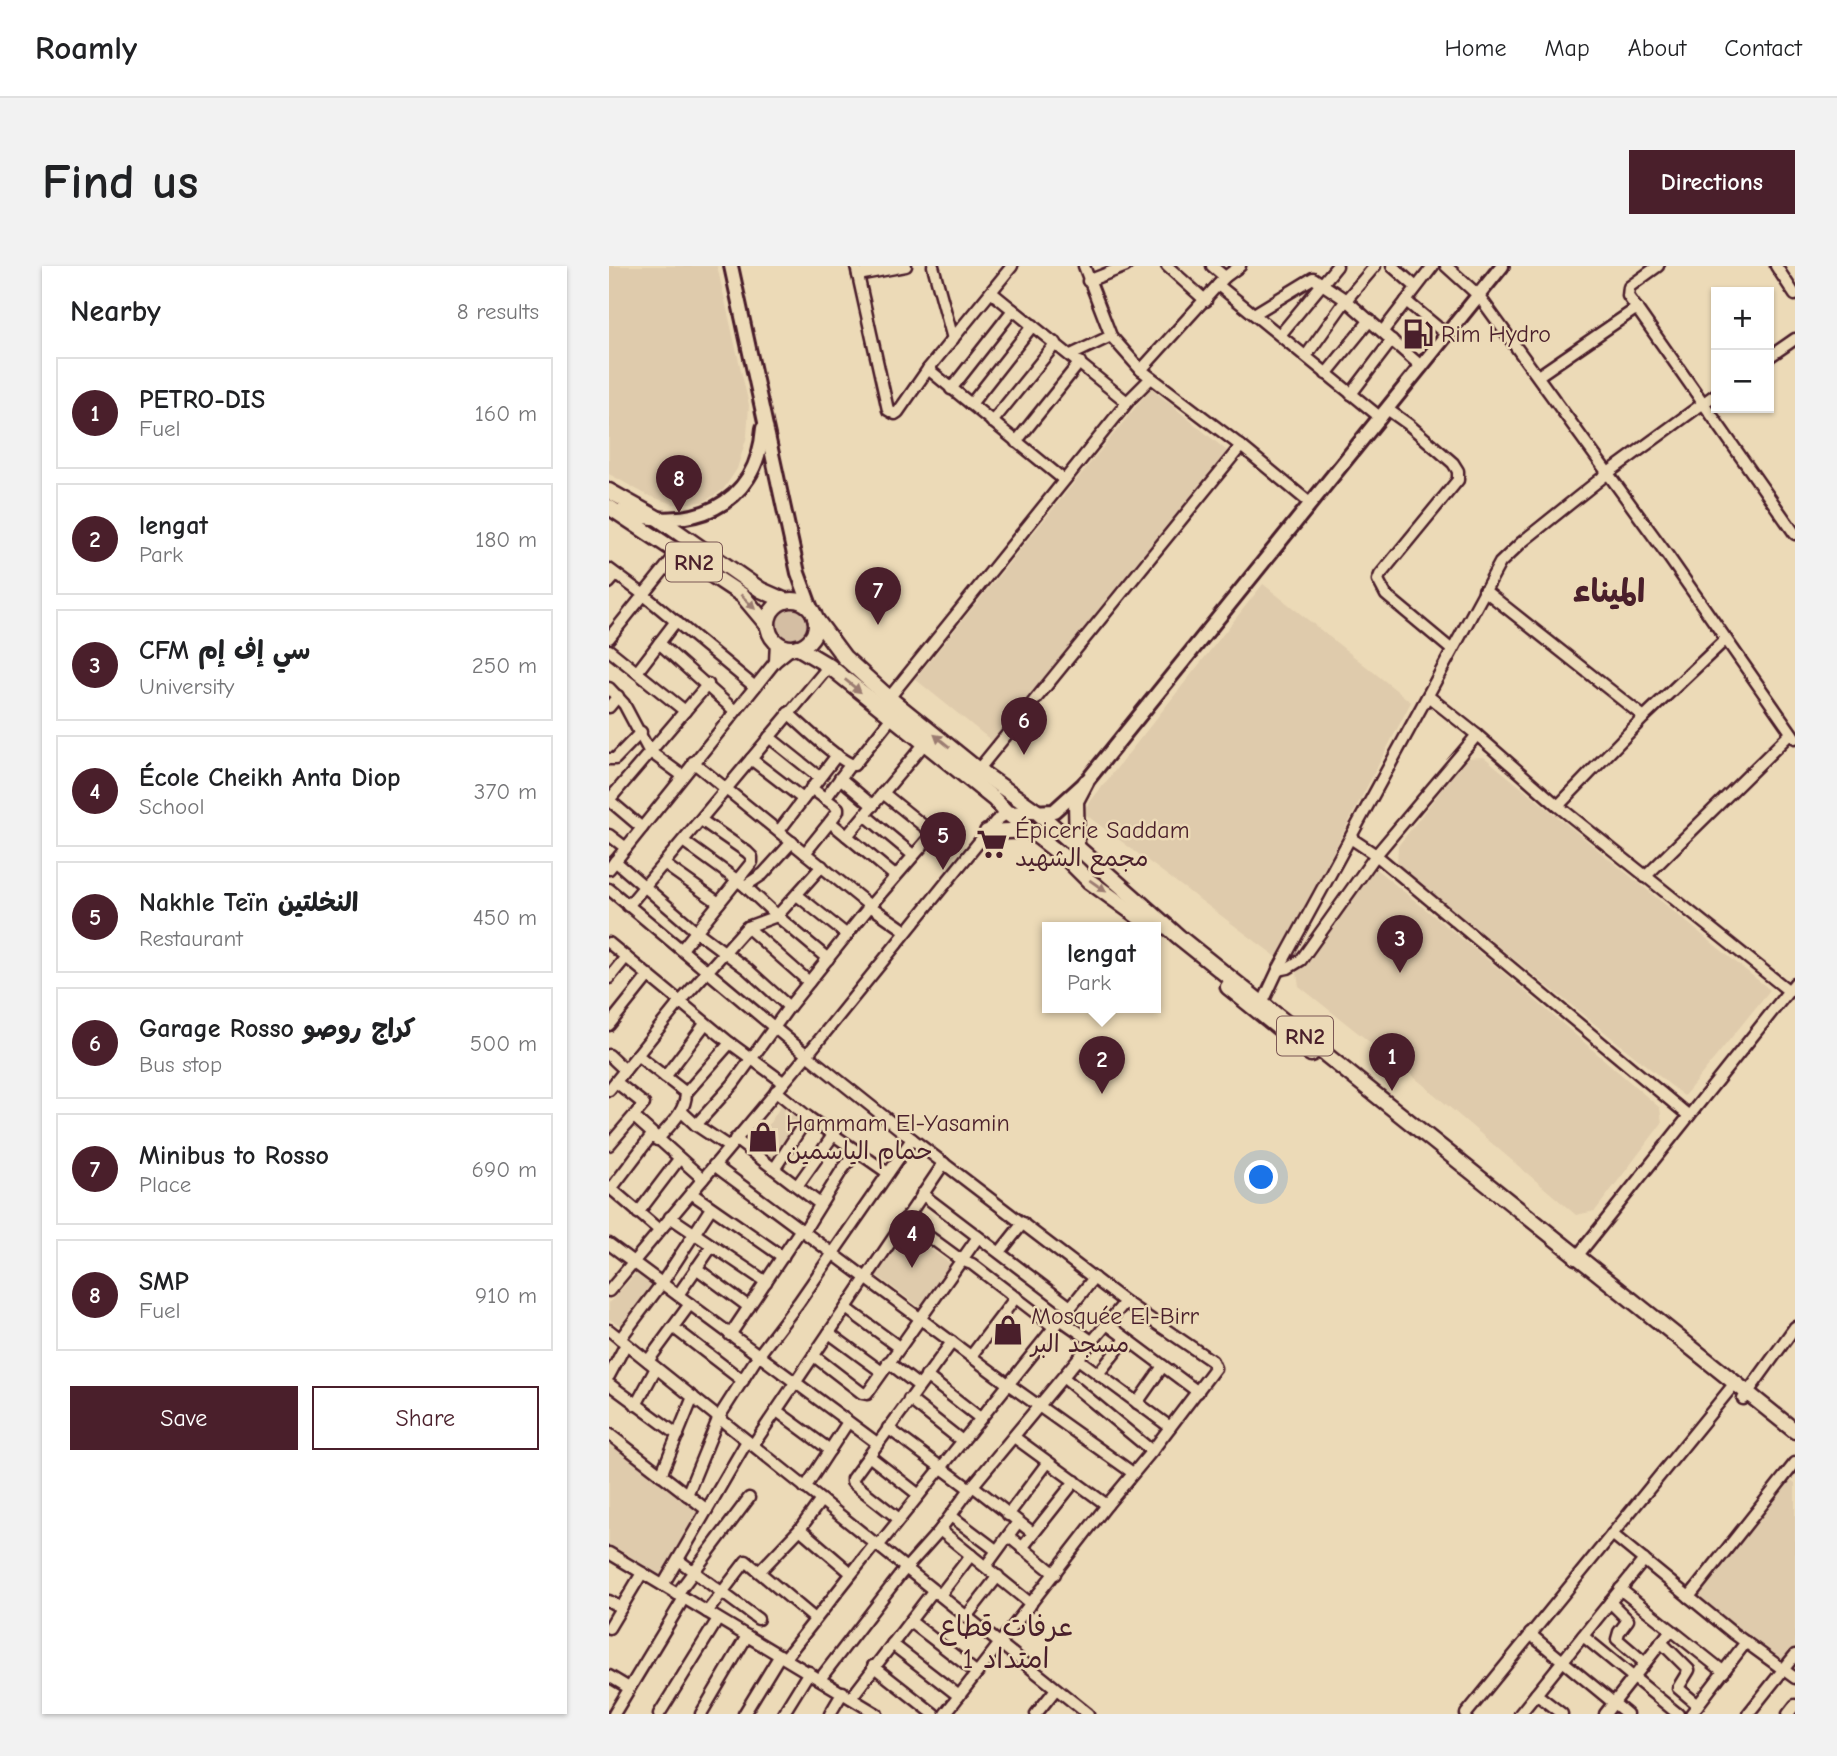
<!DOCTYPE html>
<html lang="en">
<head>
<meta charset="utf-8">
<style>
	body { margin:0; font-family:"Comic Neue","Playpen Sans Arabic",sans-serif; background:#f2f2f2; color:#202124 }
	.controls { position:absolute; right:21px; top:21px; display:grid; overflow:hidden; border-radius:0px; box-shadow:0 2px 5px #0004 }
	.controls button { width:63px; height:63px; display:grid; place-items:center; padding:0; border:0; border-bottom:2px solid #e0e0e0; background:#fff; color:#202124; font:35px sans-serif }
	.you { position:absolute; left:653px; top:912px; width:24px; height:24px; margin:-18px; border:5px solid #fff; border-radius:50%; background:#1a73e8; box-shadow:0 0 0 10px #1a73e833 }
	.badge { display:grid; place-items:center; width:46px; height:46px; border-radius:50%; background:#4a1f2b; color:#fff; font-size:23px; font-weight:700 }
	.pin { position:absolute; translate:-50% -58px; filter:drop-shadow(0 2px 4px #0008) }
	.pin::after { content:''; position:absolute; top:37px; width:24px; height:21px; background:inherit; clip-path:polygon(0 0,100% 0,50% 100%) }
	.popup { position:absolute; left:433px; top:656px; width:119px; height:91px; box-sizing:border-box; display:grid; place-content:center; border-radius:0px; background:#fff; filter:drop-shadow(0 2px 5px #0005); font-size:23px; white-space:nowrap; color:#757577 }
	.popup b { font-size:26px; color:#202124 }
	.popup::after { content:''; position:absolute; left:50%; top:100%; margin-left:-14px; border:14px solid transparent; border-top-color:#fff }
	.list { margin:0; padding:0; list-style:none }
	h2 { display:flex; justify-content:space-between; align-items:center; height:91px; margin:0; padding:0 28px; font-size:30px }
	h2 small { font-size:23px; font-weight:400; color:#757577 }
	.list li { display:grid; grid-template-columns:46px 1fr auto; gap:21px; align-items:center; box-sizing:border-box; height:112px; margin:0 14px 14px; padding:0 14px; border:2px solid #e0e0e0; border-radius:0px }
	.list b { display:block; font-size:26px; white-space:nowrap }
	.list p { margin:0; font-size:23px; white-space:nowrap; color:#757577 }
	.list em { font-size:23px; font-style:normal; color:#757577 }
	.actions { display:flex; gap:14px; padding:21px 28px }
	.actions a { flex:1; padding:16px 0; border:2px solid #4a1f2b; border-radius:0px; text-align:center; font-size:24px; color:#4a1f2b }
	.actions .main { background:#4a1f2b; color:#fff }
	.map { position:relative; flex:none; width:1186px; height:1448px; overflow:hidden; border-radius:0px }
	header { display:flex; align-items:center; gap:42px; box-sizing:border-box; height:98px; padding:0 35px; background:#fff; border-bottom:2px solid #e0e0e0 }
	header strong { font-size:33px }
	nav { display:flex; gap:38px; margin-inline-start:auto; font-size:24px }
	.intro { display:flex; align-items:center; justify-content:space-between; box-sizing:border-box; height:168px; padding:0 42px }
	h1 { margin:0; font-size:49px }
	.button { padding:18px 32px; border-radius:0px; background:#4a1f2b; color:#fff; font-size:24px; font-weight:700 }
	main { display:flex; gap:42px; padding:0 42px }
	aside { flex:1; background:#fff; border-radius:0px; box-shadow:0 2px 5px #0004 }
	.map>svg:first-child { display:block }
	.built { fill:#dfcbac }
	.green { fill:#d4bea3; stroke:#8f6e67; stroke-width:2 }
	.lines { fill:none; stroke-linecap:round; stroke-linejoin:round }
	.minor-casing { stroke:#4a1f2b; stroke-width:15 }
	.major-casing { stroke:#4a1f2b; stroke-width:18 }
	.highway-casing { stroke:#4a1f2b; stroke-width:19 }
	.minor { stroke:#ecdab7; stroke-width:10 }
	.major { stroke:#ecdab7; stroke-width:12 }
	.highway { stroke:#ecdab7; stroke-width:14 }
	.oneway { fill:#9b7c71 }
	.labels { text-anchor:middle; stroke-width:5; stroke-linejoin:round; paint-order:stroke }
	.shield { fill:#ecdab7; stroke:#7b5755; stroke-width:2 }
	.shield-label { font-size:23px; font-weight:bold; fill:#4a1f2b }
	.poi-label { font-size:24px; fill:#4a1f2b; stroke:#ecdab7; text-anchor:start }
	.quarter-label { font-size:28px; fill:#4a1f2b; stroke:#ecdab7 }
	.district-label { font-size:32px; font-weight:bold; fill:#4a1f2b; stroke:#ecdab7 }
</style>
</head>
<body>
<header>
<strong>Roamly</strong>
<nav><a>Home</a><a>Map</a><a>About</a><a>Contact</a></nav>
</header>
<div class="intro"><h1>Find us</h1><a class="button">Directions</a></div>
<main>
<aside>
<h2>Nearby<small>8 results</small></h2>
<ul class="list">
<li><span class="badge">1</span><div><b>PETRO-DIS</b><p>Fuel</p></div><em>160 m</em></li>
<li><span class="badge">2</span><div><b>lengat</b><p>Park</p></div><em>180 m</em></li>
<li><span class="badge">3</span><div><b>CFM سي إف إم</b><p>University</p></div><em>250 m</em></li>
<li><span class="badge">4</span><div><b>École Cheikh Anta Diop</b><p>School</p></div><em>370 m</em></li>
<li><span class="badge">5</span><div><b>Nakhle Teïn النخلتين</b><p>Restaurant</p></div><em>450 m</em></li>
<li><span class="badge">6</span><div><b>Garage Rosso كراج روصو</b><p>Bus stop</p></div><em>500 m</em></li>
<li><span class="badge">7</span><div><b>Minibus to Rosso</b><p>Place</p></div><em>690 m</em></li>
<li><span class="badge">8</span><div><b>SMP</b><p>Fuel</p></div><em>910 m</em></li>
</ul>
<div class="actions"><a class="main">Save</a><a>Share</a></div>
</aside>
<div class="map">
<svg width="1186" height="1448" viewBox="0 0 1186 1448">
	<rect width="100%" height="100%" fill="#ecdab7"/>
	<filter id="ink" filterUnits="userSpaceOnUse"><feTurbulence type="fractalNoise" baseFrequency=".0143" numOctaves="2"/><feDisplacementMap in="SourceGraphic" scale="14" xChannelSelector="R" yChannelSelector="G"/><feConvolveMatrix kernelMatrix="1 2 1 2 8 2 1 2 1" color-interpolation-filters="sRGB"/></filter>
	<g filter="url(#ink)">
		<g class="built">
			<polygon points="0,0 108,0 140,139 138,170 128,203 114,224 94,236 64,238 38,229 0,208"/>
			<polygon points="542,122 618,185 383,475 306,413"/>
			<polygon points="654,318 802,436 669,692 473,546"/>
			<polygon points="875,491 1161,724 1075,830 788,599 789,580 857,492"/>
			<polygon points="762,599 895,707 1051,842 1053,857 986,945 967,949 811,816 690,720 688,707"/>
			<polygon points="175,835 180,839 174,847 181,851 187,844 195,851 176,882 170,879 167,885 172,888 165,898 144,883"/>
			<polygon points="292,961 342,998 312,1042 264,1007"/>
			<polygon points="28,1006 44,1017 14,1061 0,1053 0,1037"/>
			<polygon points="0,1171 91,1248 55,1311 0,1278"/>
			<polygon points="1177,1210 1186,1217 1186,1382 1170,1401 1083,1330"/>
		</g>
		<circle class="green" cx="183" cy="356" r="20"/>
		<g class="lines">
			<g class="minor-casing">
				<g id="minor">
					<polyline points="247,0 279,144 286,148 289,146 319,103 403,0"/>
					<polyline points="324,0 344,73"/>
					<polyline points="475,0 502,70 532,104 632,180 702,238"/>
					<polyline points="558,0 597,35"/>
					<polyline points="603,0 616,11"/>
					<polyline points="783,0 807,21"/>
					<polyline points="837,0 870,30 1059,290 1186,472"/>
					<polyline points="1049,0 1020,21 1019,30 1186,268"/>
					<polyline points="1167,0 1186,29"/>
					<polyline points="249,9 297,0"/>
					<polyline points="479,15 517,0"/>
					<polyline points="609,19 772,152"/>
					<polyline points="382,26 518,136"/>
					<polyline points="797,35 838,69"/>
					<polyline points="645,48 704,12 737,34 813,101"/>
					<polyline points="774,65 824,0"/>
					<polyline points="671,69 728,0"/>
					<polyline points="462,89 502,70"/>
					<polyline points="697,90 737,34 766,0"/>
					<polyline points="1160,91 1186,73"/>
					<polyline points="319,103 455,214"/>
					<polyline points="532,104 616,11 631,0"/>
					<polyline points="717,108 761,54"/>
					<polyline points="929,110 1028,42"/>
					<polyline points="342,123 404,44"/>
					<polyline points="742,128 783,74"/>
					<polyline points="362,138 424,59"/>
					<polyline points="778,143 799,158 844,197 849,205 849,214 771,309 769,314 777,329 843,384"/>
					<polyline points="383,156 447,77"/>
					<polyline points="407,176 471,96"/>
					<polyline points="0,303 35,329 146,421"/>
					<polyline points="0,317 7,309"/>
					<polyline points="875,324 1035,451"/>
					<polyline points="0,372 69,286"/>
					<polyline points="50,377 126,445"/>
					<polyline points="0,384 76,445"/>
					<polyline points="166,396 167,375"/>
					<polyline points="28,406 67,355"/>
					<polyline points="0,422 15,438 40,485 74,510"/>
					<polyline points="819,430 868,469 949,540 1180,725"/>
					<polyline points="280,432 521,133 541,113"/>
					<polyline points="0,441 9,430"/>
					<path d="M179 447C193 459 230 496 245 499L283 451"/>
					<polyline points="160,471 210,511"/>
					<polyline points="0,493 6,493 32,466"/>
					<polyline points="142,493 194,533"/>
					<polyline points="84,496 261,640 297,665"/>
					<polyline points="369,504 632,180"/>
					<polyline points="231,512 264,540"/>
					<polyline points="202,522 229,542 229,545 221,556"/>
					<polyline points="216,533 241,499"/>
					<polyline points="0,534 99,418"/>
					<polyline points="0,534 33,562"/>
					<polyline points="949,540 1035,451 1117,373"/>
					<polyline points="256,549 304,589"/>
					<polyline points="170,565 228,489"/>
					<polyline points="0,569 17,582"/>
					<polyline points="743,573 767,589 1080,850"/>
					<polyline points="196,587 221,556 238,570"/>
					<polyline points="6,595 87,665 138,703 180,741"/>
					<polyline points="55,598 110,637"/>
					<polyline points="213,600 168,650 219,693"/>
					<polyline points="0,603 146,421 166,396 183,382"/>
					<polyline points="286,610 238,570 316,477"/>
					<polyline points="1036,611 1182,467"/>
					<polyline points="136,620 154,608 183,576"/>
					<polyline points="0,623 198,789 303,873 190,1036 149,1090 110,1151 78,1229"/>
					<polyline points="188,629 238,669"/>
					<polyline points="19,640 220,400"/>
					<polyline points="138,661 200,716"/>
					<polyline points="0,677 121,777 174,816"/>
					<polyline points="73,683 143,596 143,591 138,586 92,554"/>
					<polyline points="669,704 679,702 692,694 767,589 868,469"/>
					<polyline points="0,712 17,691"/>
					<polyline points="654,736 669,704 891,297 913,276 999,207 1107,128"/>
					<polyline points="0,759 40,709"/>
					<polyline points="0,789 16,804"/>
					<polyline points="28,789 77,827 121,777"/>
					<polyline points="56,811 96,758"/>
					<polyline points="0,824 71,736 138,661 168,650 136,620 74,575"/>
					<polyline points="167,825 199,851 279,907"/>
					<polyline points="72,845 87,859 120,881"/>
					<polyline points="25,851 94,913"/>
					<polyline points="87,859 124,818 180,741 261,640 320,572 321,565 274,527"/>
					<polyline points="126,873 211,938"/>
					<polyline points="303,873 516,1036 603,1095 606,1102 543,1185 498,1239 336,1448"/>
					<path d="M48 874C60 860 77 846 77 827"/>
					<polyline points="0,879 35,838 7,816"/>
					<polyline points="105,899 399,1118 524,1207"/>
					<polyline points="166,902 199,851"/>
					<polyline points="188,920 225,868"/>
					<polyline points="0,921 50,964"/>
					<polyline points="2,923 43,869"/>
					<polyline points="82,927 174,991"/>
					<polyline points="313,928 460,1040"/>
					<polyline points="29,947 70,893"/>
					<polyline points="61,951 157,1016"/>
					<polyline points="296,953 352,994 363,998 445,1061"/>
					<polyline points="195,965 233,904 248,885"/>
					<polyline points="0,978 268,1177"/>
					<polyline points="391,986 414,957"/>
					<polyline points="966,993 1186,717"/>
					<polyline points="87,1002 140,1041"/>
					<polyline points="0,1025 198,789 387,555 398,547"/>
					<polyline points="69,1029 103,980"/>
					<polyline points="237,1042 290,1081"/>
					<polyline points="451,1053 484,1076"/>
					<polyline points="498,1058 589,1126"/>
					<polyline points="64,1061 134,1115"/>
					<polyline points="0,1064 479,1448"/>
					<polyline points="220,1067 273,1106"/>
					<polyline points="121,1069 192,963"/>
					<polyline points="11,1073 53,1017 102,942"/>
					<polyline points="205,1090 253,1127 258,1128 369,971"/>
					<polyline points="362,1090 407,1031"/>
					<polyline points="469,1093 561,1161"/>
					<polyline points="39,1095 81,1038"/>
					<polyline points="279,1096 310,1120"/>
					<polyline points="489,1108 517,1073"/>
					<polyline points="0,1110 17,1078"/>
					<polyline points="317,1110 371,1152"/>
					<polyline points="455,1112 543,1185"/>
					<polyline points="0,1118 69,1169"/>
					<polyline points="300,1133 353,1175"/>
					<polyline points="1134,1133 1186,1061"/>
					<polyline points="528,1137 554,1100"/>
					<polyline points="27,1139 47,1102"/>
					<polyline points="168,1145 221,1184"/>
					<polyline points="279,1162 361,1223"/>
					<polyline points="0,1168 98,1244"/>
					<polyline points="405,1171 498,1239"/>
					<polyline points="144,1179 335,897"/>
					<polyline points="260,1190 310,1229"/>
					<polyline points="52,1209 84,1131"/>
					<polyline points="364,1220 424,1267"/>
					<polyline points="196,1222 239,1156"/>
					<polyline points="399,1249 439,1196"/>
					<polyline points="342,1250 387,1284"/>
					<polyline points="290,1253 243,1216 243,1213 343,1076"/>
					<polyline points="191,1263 241,1306"/>
					<polyline points="331,1264 422,1338"/>
					<polyline points="1003,1268 1124,1367 1186,1412"/>
					<polyline points="399,1270 446,1308"/>
					<polyline points="269,1280 485,1012"/>
					<polyline points="413,1282 466,1215"/>
					<polyline points="0,1287 268,1448"/>
					<polyline points="69,1294 149,1353"/>
					<polyline points="377,1300 409,1256"/>
					<polyline points="150,1306 191,1263 212,1234"/>
					<polyline points="54,1319 138,1175"/>
					<polyline points="1011,1323 1115,1406"/>
					<polyline points="68,1328 140,1232"/>
					<polyline points="331,1329 362,1289"/>
					<polyline points="1080,1331 1186,1197"/>
					<polyline points="0,1335 12,1342"/>
					<polyline points="1001,1336 1019,1354 1010,1366 1008,1373 1036,1397"/>
					<polyline points="98,1346 137,1295 206,1353"/>
					<polyline points="357,1351 389,1310"/>
					<polyline points="301,1355 368,1407"/>
					<polyline points="0,1362 33,1307"/>
					<polyline points="921,1368 1018,1448"/>
					<polyline points="974,1370 1069,1448"/>
					<polyline points="1052,1376 1080,1404 1069,1422 1089,1439"/>
					<polyline points="283,1378 350,1430"/>
					<polyline points="176,1392 266,1278"/>
					<polyline points="264,1400 325,1448"/>
					<polyline points="0,1410 20,1422"/>
					<polyline points="211,1413 291,1309 331,1264 361,1223 516,1036"/>
					<polyline points="927,1428 953,1448"/>
					<polyline points="242,1432 324,1325"/>
					<polyline points="5,1448 75,1332"/>
					<polyline points="50,1448 109,1353"/>
					<polyline points="92,1448 138,1370"/>
					<polyline points="135,1448 171,1389"/>
					<polyline points="174,1448 200,1406"/>
					<polyline points="221,1448 234,1426"/>
					<polyline points="427,1448 447,1423"/>
					<polyline points="857,1448 1126,1117"/>
					<polyline points="911,1448 1035,1294"/>
					<polyline points="996,1448 1062,1364"/>
					<polyline points="1082,1448 1137,1376"/>
					<polyline points="1139,1448 1186,1389"/>
					<polyline points="1179,1448 1186,1439"/>
				</g>
			</g>
			<g class="major-casing">
				<g id="major">
					<polyline points="122,0 189,307 204,348"/>
					<path d="M11 245C80 267 148 242 154 162"/>
					<polyline points="398,547 445,545 477,516 893,0"/>
				</g>
			</g>
			<g class="highway-casing">
				<g id="highway">
					<polyline points="0,225 50,253 152,324 177,335"/>
					<polyline points="0,241 133,329 159,360"/>
					<circle cx="183" cy="358" r="24"/>
					<polyline points="206,352 235,391 280,432 369,504 427,545 570,671 1186,1165"/>
					<polyline points="188,381 220,400 385,533 398,547 459,594 480,615 545,662"/>
					<polyline points="378,566 420,564"/>
					<polyline points="468,581 467,535 477,516"/>
					<polyline points="619,721 702,788"/>
				</g>
			</g>
			<use href="#minor" class="minor"/>
			<use href="#major" class="major"/>
			<use href="#highway" class="highway"/>
		</g>
		<defs><path id="oneway-solid" d="M-6-.8H1V-3.2L6.5 0L1 3.2V.8H-6Z" transform="scale(1.75)"/></defs>
		<g class="oneway">
			<use href="#oneway-solid" transform="translate(139 336) rotate(45)"/>
			<use href="#oneway-solid" transform="translate(244 420) rotate(39)"/>
			<use href="#oneway-solid" transform="translate(333 475) rotate(-141)"/>
			<use href="#oneway-solid" transform="translate(489 620) rotate(35)"/>
		</g>
	</g>
	<defs>
		<g id="fuel-bare" transform="scale(2.415)"><path d="M-5.5-6h7V0h2V4h1.3V-2.5L3-4.5l.8-.8L6-3V5H2.5V1h-1V6h-7ZM-4.2-4.7v3.2H.2V-4.7Z" fill="#4a1f2b" stroke="#ecdab7" stroke-width="2.5" paint-order="stroke"/></g>
		<g id="supermarket-bare" transform="scale(2.415)"><path d="M-6-5.5h2.5l.6 2H6L4.5 2H-2.5L-4.4-4H-6ZM-1.5 3.2a1.3 1.3 0 1 0 .1 0ZM3 3.2a1.3 1.3 0 1 0 .1 0Z" fill="#4a1f2b" stroke="#ecdab7" stroke-width="2.5" paint-order="stroke"/></g>
		<g id="shop-bare" transform="scale(2.415)"><path d="M-5-2.5h2.3a2.7 3.5 0 0 1 5.4 0H5L5.5 6h-11ZM-1.5-2.5h3a1.5 2.3 0 0 0-3 0Z" fill="#4a1f2b" stroke="#ecdab7" stroke-width="2.5" paint-order="stroke"/></g>
	</defs>
	<g fill-rule="evenodd">
		<use href="#fuel-bare" x="809" y="68"/>
		<use href="#supermarket-bare" x="383" y="578"/>
		<use href="#shop-bare" x="154" y="871"/>
		<use href="#shop-bare" x="399" y="1064"/>
	</g>
	<g class="labels">
		<g class="shield">
			<rect x="57" y="276.5" width="56" height="39" rx="5"/>
			<rect x="668" y="750.5" width="56" height="39" rx="5"/>
		</g>
		<g class="shield-label">
			<text x="85" y="304">RN2</text>
			<text x="696" y="778">RN2</text>
		</g>
		<g class="poi-label">
			<text x="832" y="76">Rim Hydro</text>
			<text x="406" y="572">Épicerie Saddam<tspan x="406" dy="28">مجمع الشهيد</tspan></text>
			<text x="177" y="865">Hammam El-Yasamin<tspan x="177" dy="28">حمام الياسمين</tspan></text>
			<text x="422" y="1058">Mosquée El-Birr<tspan x="422" dy="28">مسجد البر</tspan></text>
		</g>
		<g class="quarter-label">
			<text x="397" y="1370">عرفات قطاع<tspan x="397" dy="32">1 امتداد</tspan></text>
		</g>
		<g class="district-label">
			<text x="1000" y="336">الميناء</text>
		</g>
	</g>
</svg>
<div class="controls">
<button>+</button>
<button>−</button>
</div>
<div class="you"></div>
<div class="pin badge" style="left:783px;top:825px">1</div>
<div class="pin badge" style="left:493px;top:828px">2</div>
<div class="popup"><b>lengat</b>Park</div>
<div class="pin badge" style="left:791px;top:707px">3</div>
<div class="pin badge" style="left:303px;top:1002px">4</div>
<div class="pin badge" style="left:334px;top:604px">5</div>
<div class="pin badge" style="left:415px;top:489px">6</div>
<div class="pin badge" style="left:269px;top:359px">7</div>
<div class="pin badge" style="left:70px;top:247px">8</div>
</div>
</main>
</body>
</html>
